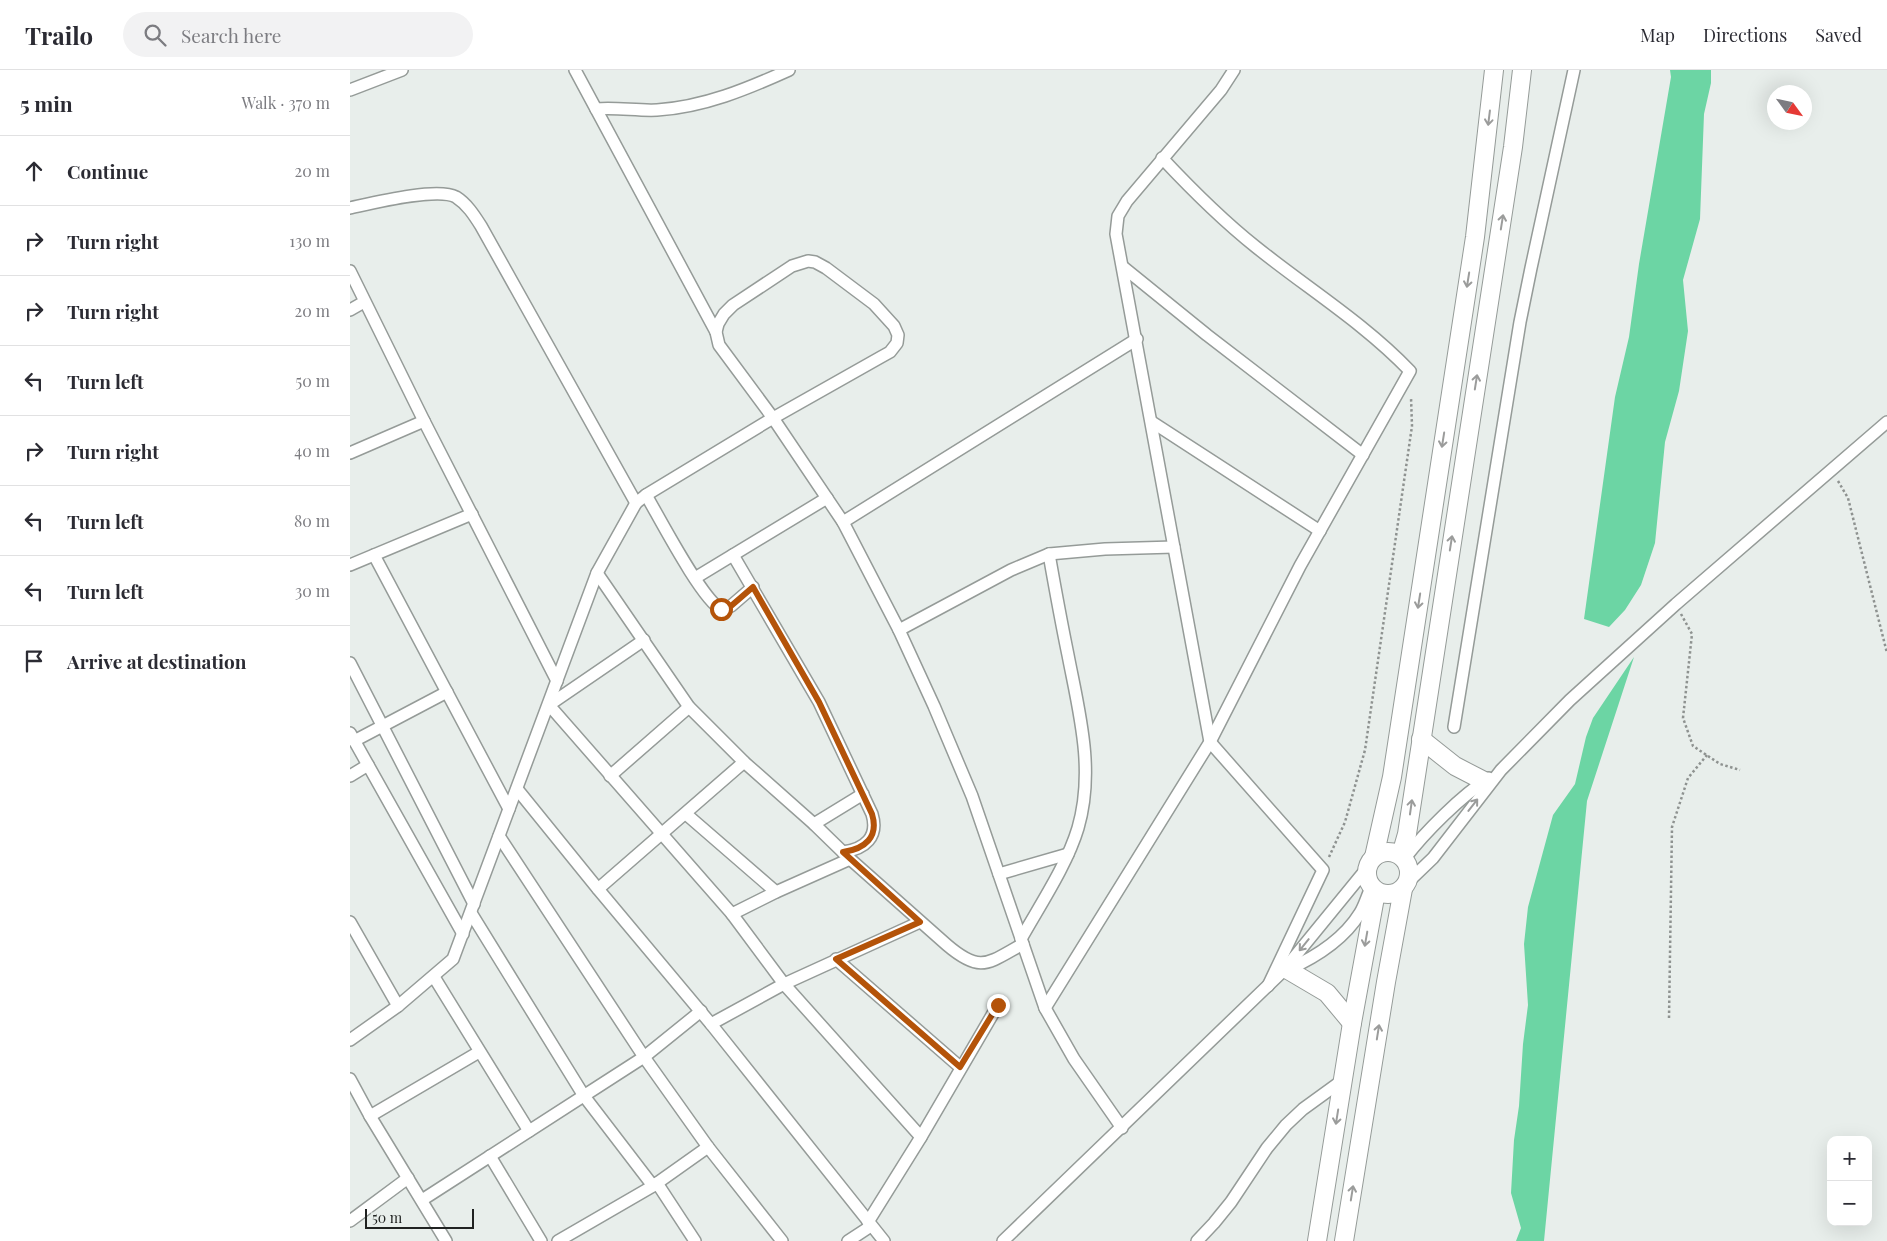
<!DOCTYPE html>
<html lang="en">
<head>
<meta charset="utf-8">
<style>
	body { margin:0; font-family:"Playfair Display",serif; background:#f2f2f3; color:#2b2b33 }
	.controls { position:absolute; right:15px; bottom:15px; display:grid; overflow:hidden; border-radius:10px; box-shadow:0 5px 20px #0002 }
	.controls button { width:45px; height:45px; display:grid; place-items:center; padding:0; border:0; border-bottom:1px solid #e1e1e2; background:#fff; color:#2b2b33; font:25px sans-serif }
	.compass { position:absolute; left:1417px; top:15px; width:45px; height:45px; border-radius:50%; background:#fff; box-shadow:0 5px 20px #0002; rotate:123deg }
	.scale { position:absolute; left:15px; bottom:12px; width:109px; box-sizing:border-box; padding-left:5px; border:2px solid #202221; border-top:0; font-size:14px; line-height:18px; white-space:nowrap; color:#202221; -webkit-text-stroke:4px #e8eeeb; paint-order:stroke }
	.stop { position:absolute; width:15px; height:15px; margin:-11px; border:4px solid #b45309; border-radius:50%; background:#fff }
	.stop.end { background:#b45309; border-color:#fff; box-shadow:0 1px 5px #0008 }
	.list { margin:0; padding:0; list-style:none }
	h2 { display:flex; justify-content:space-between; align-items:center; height:65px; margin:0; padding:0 20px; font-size:21px }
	h2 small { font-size:16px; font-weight:400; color:#7c7c81 }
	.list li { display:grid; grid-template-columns:32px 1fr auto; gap:15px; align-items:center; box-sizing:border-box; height:70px; padding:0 20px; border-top:1px solid #e1e1e2 }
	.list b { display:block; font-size:19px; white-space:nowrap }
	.list em { font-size:16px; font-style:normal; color:#7c7c81 }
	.icon { flex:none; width:28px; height:28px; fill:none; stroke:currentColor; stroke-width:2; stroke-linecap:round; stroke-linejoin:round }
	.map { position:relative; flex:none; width:1537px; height:1171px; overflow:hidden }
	header { display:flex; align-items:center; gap:30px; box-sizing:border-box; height:70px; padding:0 25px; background:#fff; border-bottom:1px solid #e1e1e2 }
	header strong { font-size:24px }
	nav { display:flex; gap:28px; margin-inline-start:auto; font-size:18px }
	.search { width:350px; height:45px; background:#f2f2f3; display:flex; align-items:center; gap:12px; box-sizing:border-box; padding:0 18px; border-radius:28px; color:#7c7c81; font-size:19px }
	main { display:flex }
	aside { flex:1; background:#fff }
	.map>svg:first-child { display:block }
	.water { fill:#6cd5a4 }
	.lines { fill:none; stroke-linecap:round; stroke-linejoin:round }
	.minor-casing { stroke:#959b98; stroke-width:14 }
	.primary-casing { stroke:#959b98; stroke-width:20 }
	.path { stroke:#8e9290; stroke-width:2.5; stroke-dasharray:2.5 2.5; stroke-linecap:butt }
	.minor { stroke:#fff; stroke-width:11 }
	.primary { stroke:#fff; stroke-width:18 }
	.oneway { stroke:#9b9c9b }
	.route { stroke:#b45309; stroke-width:6 }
</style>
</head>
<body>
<header>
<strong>Trailo</strong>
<div class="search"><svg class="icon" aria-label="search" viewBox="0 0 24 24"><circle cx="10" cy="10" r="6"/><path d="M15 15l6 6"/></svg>Search here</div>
<nav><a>Map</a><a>Directions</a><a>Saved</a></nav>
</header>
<main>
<aside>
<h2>5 min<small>Walk · 370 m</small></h2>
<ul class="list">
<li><svg class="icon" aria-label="ahead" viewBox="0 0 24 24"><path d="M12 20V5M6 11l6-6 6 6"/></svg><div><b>Continue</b></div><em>20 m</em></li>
<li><svg class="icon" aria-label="right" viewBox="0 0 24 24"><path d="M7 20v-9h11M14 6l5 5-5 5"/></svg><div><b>Turn right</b></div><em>130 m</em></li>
<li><svg class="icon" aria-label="right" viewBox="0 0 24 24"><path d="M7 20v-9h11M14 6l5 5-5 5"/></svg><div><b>Turn right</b></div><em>20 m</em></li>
<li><svg class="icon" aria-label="left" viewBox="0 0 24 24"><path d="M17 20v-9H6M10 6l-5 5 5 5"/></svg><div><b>Turn left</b></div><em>50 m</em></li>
<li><svg class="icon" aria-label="right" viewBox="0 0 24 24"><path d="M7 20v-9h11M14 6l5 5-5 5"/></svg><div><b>Turn right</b></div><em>40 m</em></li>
<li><svg class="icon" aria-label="left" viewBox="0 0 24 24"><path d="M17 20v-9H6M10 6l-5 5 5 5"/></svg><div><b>Turn left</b></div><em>80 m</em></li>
<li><svg class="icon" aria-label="left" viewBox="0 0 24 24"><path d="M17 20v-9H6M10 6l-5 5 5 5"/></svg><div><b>Turn left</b></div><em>30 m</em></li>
<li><svg class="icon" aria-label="arrive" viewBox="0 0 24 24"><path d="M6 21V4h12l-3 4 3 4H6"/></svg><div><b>Arrive at destination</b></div></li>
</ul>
</aside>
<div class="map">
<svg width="1537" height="1171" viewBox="0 0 1537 1171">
	<rect width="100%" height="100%" fill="#e8eeeb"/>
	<g class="water">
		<polygon points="1320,0 1361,0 1361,13 1354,44 1350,149 1333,210 1338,261 1329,321 1315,372 1305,473 1291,515 1275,540 1259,557 1234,549 1265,327 1279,267 1289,194 1321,7"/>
		<polygon points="1284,587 1237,731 1194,1171 1166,1171 1171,1158 1161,1123 1164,1070 1169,1036 1173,974 1178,935 1174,874 1178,837 1203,745 1225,714 1236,667 1243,648"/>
	</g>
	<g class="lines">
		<g class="minor-casing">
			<g id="minor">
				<polyline points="225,0 366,262"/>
				<polyline points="884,0 871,20 777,131 768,146 766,164 860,672 973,800 918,916"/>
				<polyline points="0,20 52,0"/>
				<path d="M246 39C266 37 287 41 307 40 354 37 397 19 439 0"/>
				<path d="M0 138C23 133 87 117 106 127 117 134 124 145 131 156L286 433"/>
				<polyline points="773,197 857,265 1013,385"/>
				<polyline points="0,201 74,351 207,611"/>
				<polyline points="0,240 14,232"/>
				<polyline points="802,352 970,461"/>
				<polyline points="0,383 74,351"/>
				<path d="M296 425C309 447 352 530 371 539L381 536 403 517"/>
				<polyline points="493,452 787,269"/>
				<polyline points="24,485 159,739"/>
				<path d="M383 485 469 632 522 744C529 767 515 779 493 782"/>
				<polyline points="0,495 122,444"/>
				<path d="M247 503 339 637 394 692 464 754 500 789 597 875C631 904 638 893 673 874"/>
				<polyline points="345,508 477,428"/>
				<polyline points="549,560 661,500 699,484 755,479 824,477"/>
				<polyline points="294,570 199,635 382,844 434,914 571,1067"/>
				<polyline points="0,593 124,834"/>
				<polyline points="1104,657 1170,252 1181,198 1224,0"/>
				<polyline points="0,663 113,864"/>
				<polyline points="4,671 97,622"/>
				<polyline points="0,706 18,695"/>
				<polyline points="260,706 339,637"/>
				<polyline points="167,719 248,819 361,954 534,1171"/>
				<polyline points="336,744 426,822"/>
				<polyline points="464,754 513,724"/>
				<polyline points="149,766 294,987 358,1077 432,1171"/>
				<path d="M1055 788C1075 762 1111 726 1139 708"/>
				<polyline points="649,804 718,784"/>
				<polyline points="1058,812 1083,788 1151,700 1220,630 1326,534 1537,352"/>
				<polyline points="248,819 394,692"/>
				<polyline points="121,843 234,1026 303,1116"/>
				<polyline points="382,844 426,822 500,789"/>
				<polyline points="0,852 48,936"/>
				<path d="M671 869C690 835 717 795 728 758 745 700 729 642 718 585 711 551 705 518 699 484"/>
				<polyline points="486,889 610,997"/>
				<path d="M937 900C964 888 994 869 1010 843 1015 835 1017 826 1021 818"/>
				<polyline points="84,907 179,1061"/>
				<path d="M695 938 860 672 950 496 1060 301C1014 253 957 218 906 177 872 150 842 120 812 88"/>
				<polyline points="361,954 434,914 570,852"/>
				<polyline points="0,970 48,936 103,889 247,503 286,433 296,425 423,348 531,287 540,282 547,273 548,265 544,256 524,234 476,198 465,192 458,191 442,196 383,235 374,244 368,254 366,262 369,275 423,348 493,452 549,560 584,636 622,726 695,938 724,989 772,1058"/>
				<polyline points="0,1009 20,1046 96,1171"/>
				<polyline points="20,1046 129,982"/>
				<polyline points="140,1086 191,1171"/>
				<polyline points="307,1113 345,1171"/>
				<polyline points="72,1130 294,987 351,941"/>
				<polyline points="0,1151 58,1108"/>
				<polyline points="518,1152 571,1067 648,935"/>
				<polyline points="208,1171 303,1116 358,1077"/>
				<polyline points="498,1171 521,1156"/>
				<polyline points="653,1171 933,901 1018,797"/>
				<polyline points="847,1171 864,1153 881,1132 917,1078 936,1055 953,1039 993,1010"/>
			</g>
		</g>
		<g class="primary-casing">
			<g id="primary">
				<polyline points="1071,669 1105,696 1134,711"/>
				<circle cx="1038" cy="803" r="21"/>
				<polyline points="1051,785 1057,764 1163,77 1172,0"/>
				<polyline points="1024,787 1042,707 1125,167 1144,0"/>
				<polyline points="938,900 977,923 1002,953"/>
				<polyline points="967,1171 1002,953 1026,822"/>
				<polyline points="994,1171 1036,912 1053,819"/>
			</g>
		</g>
		<g class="path">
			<polyline points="1488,411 1498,428 1537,583"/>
			<polyline points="1331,544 1342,564 1333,648 1343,676 1370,694 1390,700"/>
			<polyline points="979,787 995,752 1015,680 1062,356 1061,327"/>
			<polyline points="1319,948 1322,757 1338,708 1357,685"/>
		</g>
		<use href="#minor" class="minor"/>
		<use href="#primary" class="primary"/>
	</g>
	<defs><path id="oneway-shaft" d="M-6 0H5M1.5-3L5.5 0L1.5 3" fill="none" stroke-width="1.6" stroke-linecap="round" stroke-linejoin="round" transform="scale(1.25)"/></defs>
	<g class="oneway">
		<use href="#oneway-shaft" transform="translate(1139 48) rotate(97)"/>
		<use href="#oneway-shaft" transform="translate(1152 152) rotate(-81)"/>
		<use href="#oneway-shaft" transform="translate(1118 210) rotate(99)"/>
		<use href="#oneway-shaft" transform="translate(1126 312) rotate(-81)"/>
		<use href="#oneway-shaft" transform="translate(1093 370) rotate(99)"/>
		<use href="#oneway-shaft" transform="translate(1101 473) rotate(-81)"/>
		<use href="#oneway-shaft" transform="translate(1069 531) rotate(99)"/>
		<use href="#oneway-shaft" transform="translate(1123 735) rotate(-52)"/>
		<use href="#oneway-shaft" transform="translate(1061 737) rotate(-82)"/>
		<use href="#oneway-shaft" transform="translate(1016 869) rotate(100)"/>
		<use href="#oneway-shaft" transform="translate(954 875) rotate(129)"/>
		<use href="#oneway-shaft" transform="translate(1028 962) rotate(-81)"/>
		<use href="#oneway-shaft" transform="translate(987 1047) rotate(99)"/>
		<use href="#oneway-shaft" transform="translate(1002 1123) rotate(-81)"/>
	</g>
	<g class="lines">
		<path class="route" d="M371 539 381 536 403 517 469 632 522 744C529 767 515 779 493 782L570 852 486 889 610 997 648 935"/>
	</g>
</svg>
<div class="controls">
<button>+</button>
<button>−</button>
</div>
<svg class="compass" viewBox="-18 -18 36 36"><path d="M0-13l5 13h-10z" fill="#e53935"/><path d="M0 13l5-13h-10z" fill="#7c7c81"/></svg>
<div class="scale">50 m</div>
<div class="stop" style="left:371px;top:539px"></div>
<div class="stop end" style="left:648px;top:935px"></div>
</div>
</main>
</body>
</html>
